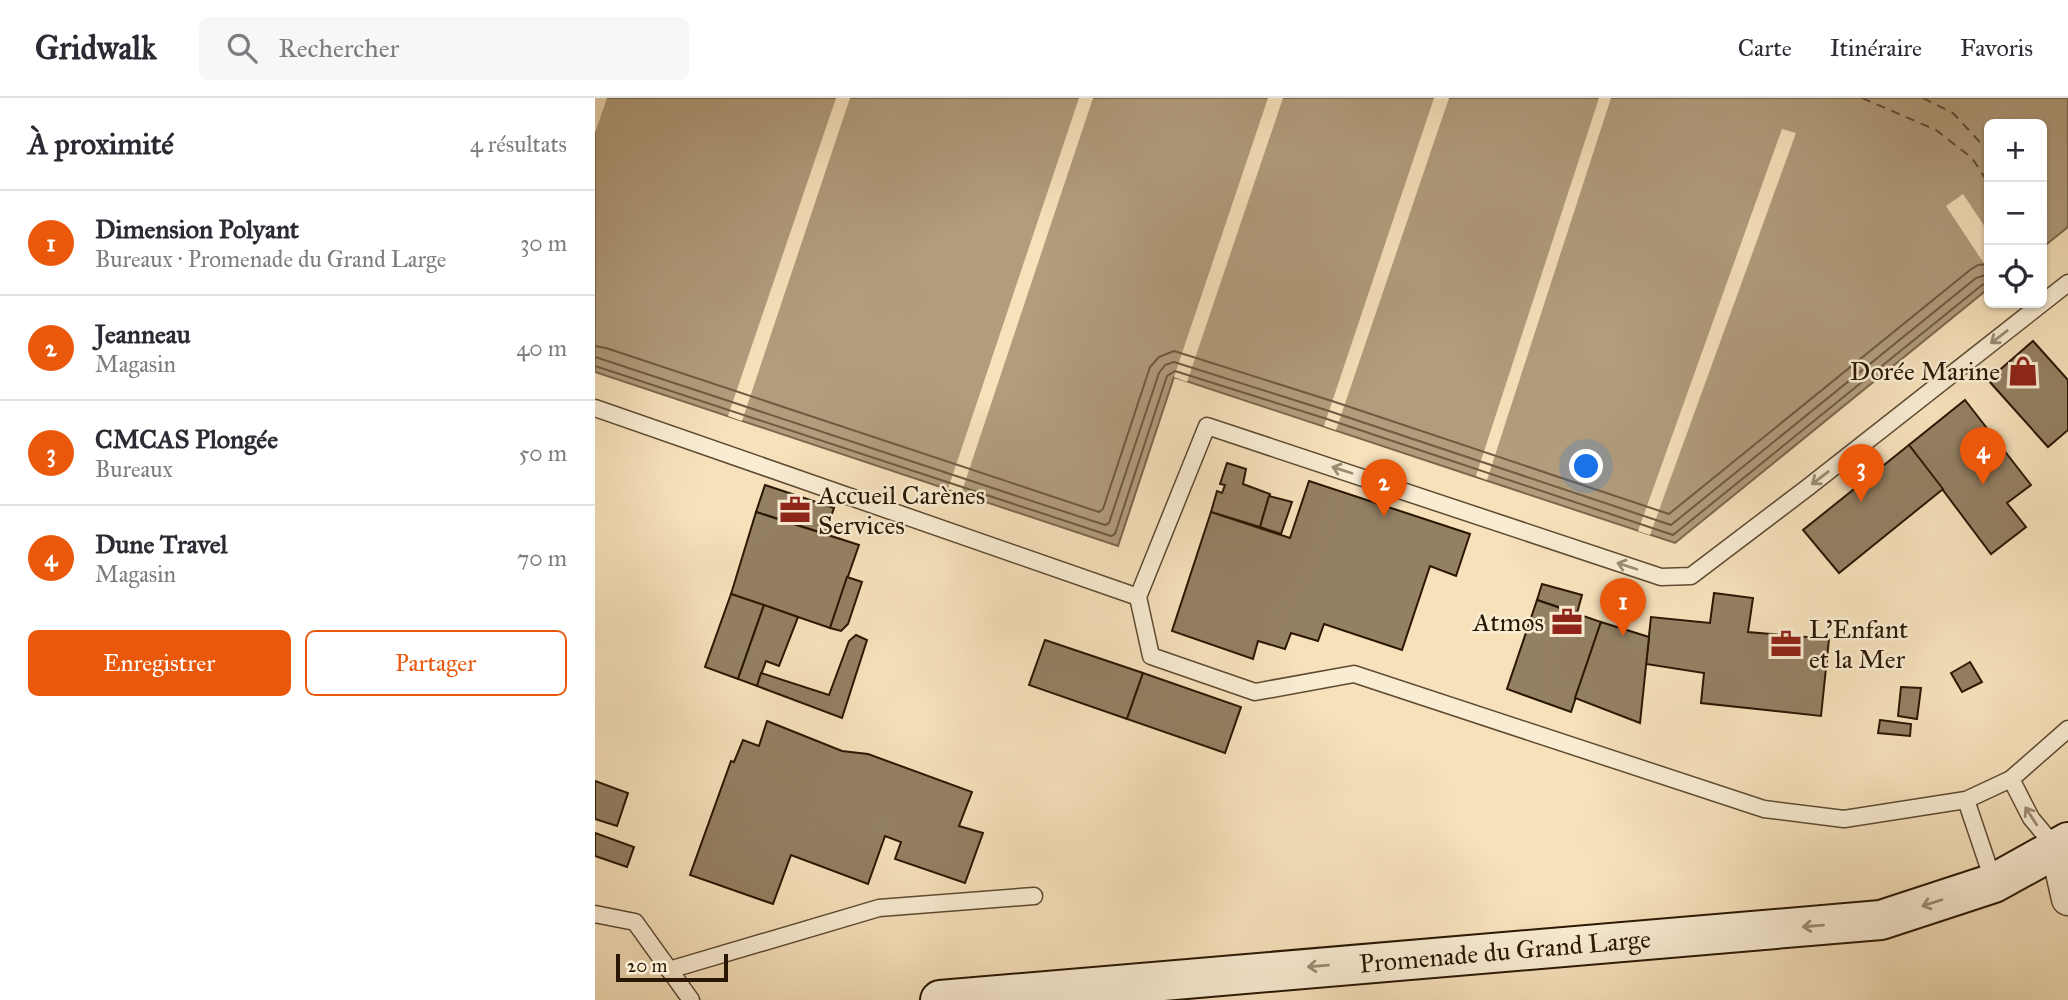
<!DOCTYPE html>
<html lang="fr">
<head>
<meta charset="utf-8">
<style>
	body { margin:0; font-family:"IM FELL Great Primer",serif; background:#f7f7f7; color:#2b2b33 }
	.controls { position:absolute; right:21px; top:21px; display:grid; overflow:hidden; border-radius:10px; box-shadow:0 2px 5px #0004 }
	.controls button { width:63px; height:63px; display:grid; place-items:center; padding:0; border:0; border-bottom:2px solid #e1e1e2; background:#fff; color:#2b2b33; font:35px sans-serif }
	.scale { position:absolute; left:21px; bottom:18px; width:112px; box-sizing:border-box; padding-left:7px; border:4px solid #2a1703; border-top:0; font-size:19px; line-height:24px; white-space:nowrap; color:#2a1703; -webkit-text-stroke:5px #f9ecd3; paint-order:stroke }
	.you { position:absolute; left:992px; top:369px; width:24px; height:24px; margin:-18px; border:5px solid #fff; border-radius:50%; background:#1a73e8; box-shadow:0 0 0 10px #1a73e833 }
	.badge { display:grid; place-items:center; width:46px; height:46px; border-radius:50%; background:#ea580c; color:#fff; font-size:23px; font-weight:700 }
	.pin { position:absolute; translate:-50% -58px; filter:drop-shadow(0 2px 4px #0008) }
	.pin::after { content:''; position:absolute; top:37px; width:24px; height:21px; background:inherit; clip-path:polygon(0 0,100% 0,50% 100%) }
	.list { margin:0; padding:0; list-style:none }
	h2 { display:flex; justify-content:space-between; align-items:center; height:91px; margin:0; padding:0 28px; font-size:30px }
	h2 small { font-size:23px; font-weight:400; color:#7c7c81 }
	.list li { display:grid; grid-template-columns:46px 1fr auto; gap:21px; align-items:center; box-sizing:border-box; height:105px; padding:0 28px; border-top:2px solid #e1e1e2 }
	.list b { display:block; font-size:26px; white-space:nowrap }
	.list p { margin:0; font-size:23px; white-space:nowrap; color:#7c7c81 }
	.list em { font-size:23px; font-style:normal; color:#7c7c81 }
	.actions { display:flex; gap:14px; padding:21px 28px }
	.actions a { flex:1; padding:16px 0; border:2px solid #ea580c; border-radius:10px; text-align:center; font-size:24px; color:#ea580c }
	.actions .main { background:#ea580c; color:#fff }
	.icon { flex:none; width:38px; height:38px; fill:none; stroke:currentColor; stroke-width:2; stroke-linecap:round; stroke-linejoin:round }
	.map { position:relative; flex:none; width:1473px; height:902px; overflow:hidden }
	header { display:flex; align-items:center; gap:42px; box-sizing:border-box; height:98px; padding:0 35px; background:#fff; border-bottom:2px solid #e1e1e2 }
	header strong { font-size:33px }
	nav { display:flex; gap:38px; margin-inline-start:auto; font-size:24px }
	.search { width:490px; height:63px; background:#f7f7f7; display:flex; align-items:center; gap:18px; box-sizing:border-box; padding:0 24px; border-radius:10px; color:#7c7c81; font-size:26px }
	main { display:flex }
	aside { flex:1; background:#fff }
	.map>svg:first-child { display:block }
	.water { fill:#b19c7c; stroke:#7b674c; stroke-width:2 }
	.pier { fill:#f6e1bb }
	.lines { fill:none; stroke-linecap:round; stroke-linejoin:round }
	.shore { stroke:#6e5a40; stroke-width:2 }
	.ferry { stroke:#604c33; stroke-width:2; stroke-dasharray:9 7; stroke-linecap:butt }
	.building { fill:#948063; stroke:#2a1703; stroke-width:2 }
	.lane-casing { stroke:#5d4a31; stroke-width:19 }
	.street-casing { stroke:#5d4a31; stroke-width:35 }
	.secondary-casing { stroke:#2a1703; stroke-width:42 }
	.lane { stroke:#f9ecd3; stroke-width:16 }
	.street { stroke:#f9ecd3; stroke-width:32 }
	.secondary { stroke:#f9ecd3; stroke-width:38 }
	.oneway { stroke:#9c8c75 }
	.labels { text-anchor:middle; stroke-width:5; stroke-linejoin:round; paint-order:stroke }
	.poi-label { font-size:26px; fill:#2a1703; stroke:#f9ecd3; text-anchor:end }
	.street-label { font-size:26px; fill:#2a1703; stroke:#f9ecd3 }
</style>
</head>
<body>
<header>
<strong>Gridwalk</strong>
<div class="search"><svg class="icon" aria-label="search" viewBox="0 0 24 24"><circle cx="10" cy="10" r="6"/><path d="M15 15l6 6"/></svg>Rechercher</div>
<nav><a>Carte</a><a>Itinéraire</a><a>Favoris</a></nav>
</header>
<main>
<aside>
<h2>À proximité<small>4 résultats</small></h2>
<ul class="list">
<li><span class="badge">1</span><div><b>Dimension Polyant</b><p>Bureaux · Promenade du Grand Large</p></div><em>30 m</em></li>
<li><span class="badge">2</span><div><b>Jeanneau</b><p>Magasin</p></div><em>40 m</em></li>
<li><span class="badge">3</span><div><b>CMCAS Plongée</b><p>Bureaux</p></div><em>50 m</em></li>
<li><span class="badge">4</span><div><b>Dune Travel</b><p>Magasin</p></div><em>70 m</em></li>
</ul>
<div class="actions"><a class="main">Enregistrer</a><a>Partager</a></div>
</aside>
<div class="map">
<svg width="1473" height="902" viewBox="0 0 1473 902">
	<rect width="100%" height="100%" fill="#f6e1bb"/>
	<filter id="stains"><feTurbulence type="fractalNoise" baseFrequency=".00286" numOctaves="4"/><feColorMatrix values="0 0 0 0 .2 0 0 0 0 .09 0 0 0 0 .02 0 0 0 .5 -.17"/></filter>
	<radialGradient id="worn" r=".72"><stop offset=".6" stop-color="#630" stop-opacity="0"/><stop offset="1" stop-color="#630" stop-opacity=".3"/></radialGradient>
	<polygon class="water" points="0,0 1473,0 1473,129 1447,150 1447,26 1394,26 1394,190 1080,445 579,279 523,448 0,274"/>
	<g class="pier">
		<polygon points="0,0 12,0 0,35"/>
		<polygon points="241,0 255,0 147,323 133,318"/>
		<polygon points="484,0 498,0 366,396 353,391"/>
		<polygon points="673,0 688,0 592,284 579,279"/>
		<polygon points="839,0 854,0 741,332 729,328"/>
		<polygon points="1004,0 1016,0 892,382 881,378"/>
		<polygon points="1187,31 1201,35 1055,437 1043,433"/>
		<polygon points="1368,96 1394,135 1394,173 1351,108"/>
	</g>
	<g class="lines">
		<g class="shore">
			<polyline points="0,248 11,250 504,414 508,411 555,269 564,259 579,253 737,303 1074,416 1375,172 1383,167 1394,166"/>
			<polyline points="0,259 510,427 514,425 564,275 570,267 579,264 734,313 1076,427 1381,180 1394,176"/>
			<polyline points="0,268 516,438 520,436 572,278 580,273 732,321 1078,437 1387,187 1394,185"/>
		</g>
		<g class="ferry">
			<polyline points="1267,0 1341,32 1377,60 1394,86"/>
			<polyline points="1328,0 1358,15 1394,54"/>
			<polyline points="1393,134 1394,130"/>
		</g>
	</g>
	<g class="building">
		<polygon points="1438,243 1473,282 1473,332 1453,349 1393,282"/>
		<polygon points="1370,302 1436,387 1412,405 1431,429 1396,456 1314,347"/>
		<polygon points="1314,347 1348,391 1244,475 1208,432"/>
		<polygon points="632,365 651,371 648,386 675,396 665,429 616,414 622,393 627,395 630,387 625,386"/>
		<polygon points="714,383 875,436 861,478 835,468 807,552 729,526 723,543 696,535 690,551 663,543 658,561 577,533 616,414 695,440"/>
		<polygon points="170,387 239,410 230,436 161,414"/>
		<polygon points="674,398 697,404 686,436 665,429"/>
		<polygon points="161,414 264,447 235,530 136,496"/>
		<polygon points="252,479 267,484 253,526 246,533 235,530"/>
		<polygon points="947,486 987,497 982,515 942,502"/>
		<polygon points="1119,495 1158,500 1153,534 1234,541 1226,618 1106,605 1109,575 1051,566 1056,519 1115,525"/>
		<polygon points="136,496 169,507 143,581 110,569"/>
		<polygon points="942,502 1006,524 976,614 912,591"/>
		<polygon points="169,507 203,519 184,568 171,563 162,588 143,581"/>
		<polygon points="1006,524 1054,539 1045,625 980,600"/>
		<polygon points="261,537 272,542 247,620 162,588 166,575 234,597 254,543"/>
		<polygon points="450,542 548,575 532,621 434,587"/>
		<polygon points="1375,564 1387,584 1367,594 1356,575"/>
		<polygon points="548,575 646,609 630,655 532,621"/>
		<polygon points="1306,589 1326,590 1322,621 1303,618"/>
		<polygon points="1285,622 1316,626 1315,638 1283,635"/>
		<polygon points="172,623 247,653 273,656 377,694 364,728 388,735 370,785 300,761 306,744 290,738 273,786 196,757 178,806 95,777 136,663 139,664 148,642 164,648"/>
		<polygon points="0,683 33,695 22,728 0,721"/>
		<polygon points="0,735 39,749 32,769 0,758"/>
	</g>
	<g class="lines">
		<g class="lane-casing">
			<g id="lane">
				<polyline points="1473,185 1212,390 1096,478 1066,479 612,328 543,499 556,558 660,594 759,576 1169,711 1249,721 1371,702 1416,681 1473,631"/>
				<polyline points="0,310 543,499"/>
				<polyline points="1416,681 1436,720 1461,750"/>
				<polyline points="1371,702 1399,785"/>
				<polyline points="0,816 40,824 96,902"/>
				<polyline points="74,872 284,810 439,798"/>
			</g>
		</g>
		<g class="street-casing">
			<polyline id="street" points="1462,752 1473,801"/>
		</g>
		<g class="secondary-casing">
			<polyline id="secondary" points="345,902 1286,822 1399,785 1473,744"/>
		</g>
		<use href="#lane" class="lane"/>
		<use href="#street" class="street"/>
		<use href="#secondary" class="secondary"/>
	</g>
	<defs><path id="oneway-shaft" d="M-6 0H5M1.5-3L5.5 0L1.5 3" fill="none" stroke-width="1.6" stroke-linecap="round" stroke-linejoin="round" transform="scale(1.75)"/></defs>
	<g class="oneway">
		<use href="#oneway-shaft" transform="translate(1404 239) rotate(142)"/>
		<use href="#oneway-shaft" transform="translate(747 372) rotate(-162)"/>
		<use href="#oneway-shaft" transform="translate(1225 380) rotate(142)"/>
		<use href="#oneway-shaft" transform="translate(1032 468) rotate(-162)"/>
		<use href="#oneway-shaft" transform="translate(1436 718) rotate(-123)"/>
		<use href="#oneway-shaft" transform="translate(1337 805) rotate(162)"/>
		<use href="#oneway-shaft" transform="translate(1218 828) rotate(175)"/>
		<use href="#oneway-shaft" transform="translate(723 868) rotate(175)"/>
	</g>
	<defs>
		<g id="shop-bare" transform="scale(2.415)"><path d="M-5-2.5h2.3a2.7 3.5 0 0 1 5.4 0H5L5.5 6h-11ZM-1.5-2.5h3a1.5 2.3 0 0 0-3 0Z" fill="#8f2418" stroke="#f9ecd3" stroke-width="2.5" paint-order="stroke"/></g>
		<g id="office-bare" transform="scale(2.415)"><path d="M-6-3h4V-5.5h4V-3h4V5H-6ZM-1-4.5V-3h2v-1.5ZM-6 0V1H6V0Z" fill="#8f2418" stroke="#f9ecd3" stroke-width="2.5" paint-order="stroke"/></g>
	</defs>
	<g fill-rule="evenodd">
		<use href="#shop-bare" x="1428" y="273"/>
		<use href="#office-bare" x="200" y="412"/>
		<use href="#office-bare" x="972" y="524"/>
		<use href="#office-bare" x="1191" y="546"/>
	</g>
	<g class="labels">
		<g class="poi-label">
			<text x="1405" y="282">Dorée Marine</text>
			<text x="223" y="406" text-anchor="start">Accueil Carènes<tspan x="223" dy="30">Services</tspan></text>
			<text x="949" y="533">Atmos</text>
			<text x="1214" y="540" text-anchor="start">L'Enfant<tspan x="1214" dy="30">et la Mer</tspan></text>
		</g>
		<g class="street-label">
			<text transform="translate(910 853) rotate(-5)" y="9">Promenade du Grand Large</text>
		</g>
	</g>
	<rect width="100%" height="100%" filter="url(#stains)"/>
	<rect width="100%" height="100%" fill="url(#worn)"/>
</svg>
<div class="controls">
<button>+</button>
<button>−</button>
<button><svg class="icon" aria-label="locate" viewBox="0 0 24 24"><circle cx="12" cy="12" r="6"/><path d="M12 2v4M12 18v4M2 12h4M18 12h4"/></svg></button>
</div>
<div class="scale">20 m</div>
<div class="you"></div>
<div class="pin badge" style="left:1028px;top:538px">1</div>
<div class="pin badge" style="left:789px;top:419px">2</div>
<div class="pin badge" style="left:1266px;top:404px">3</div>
<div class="pin badge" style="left:1388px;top:387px">4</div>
</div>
</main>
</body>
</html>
